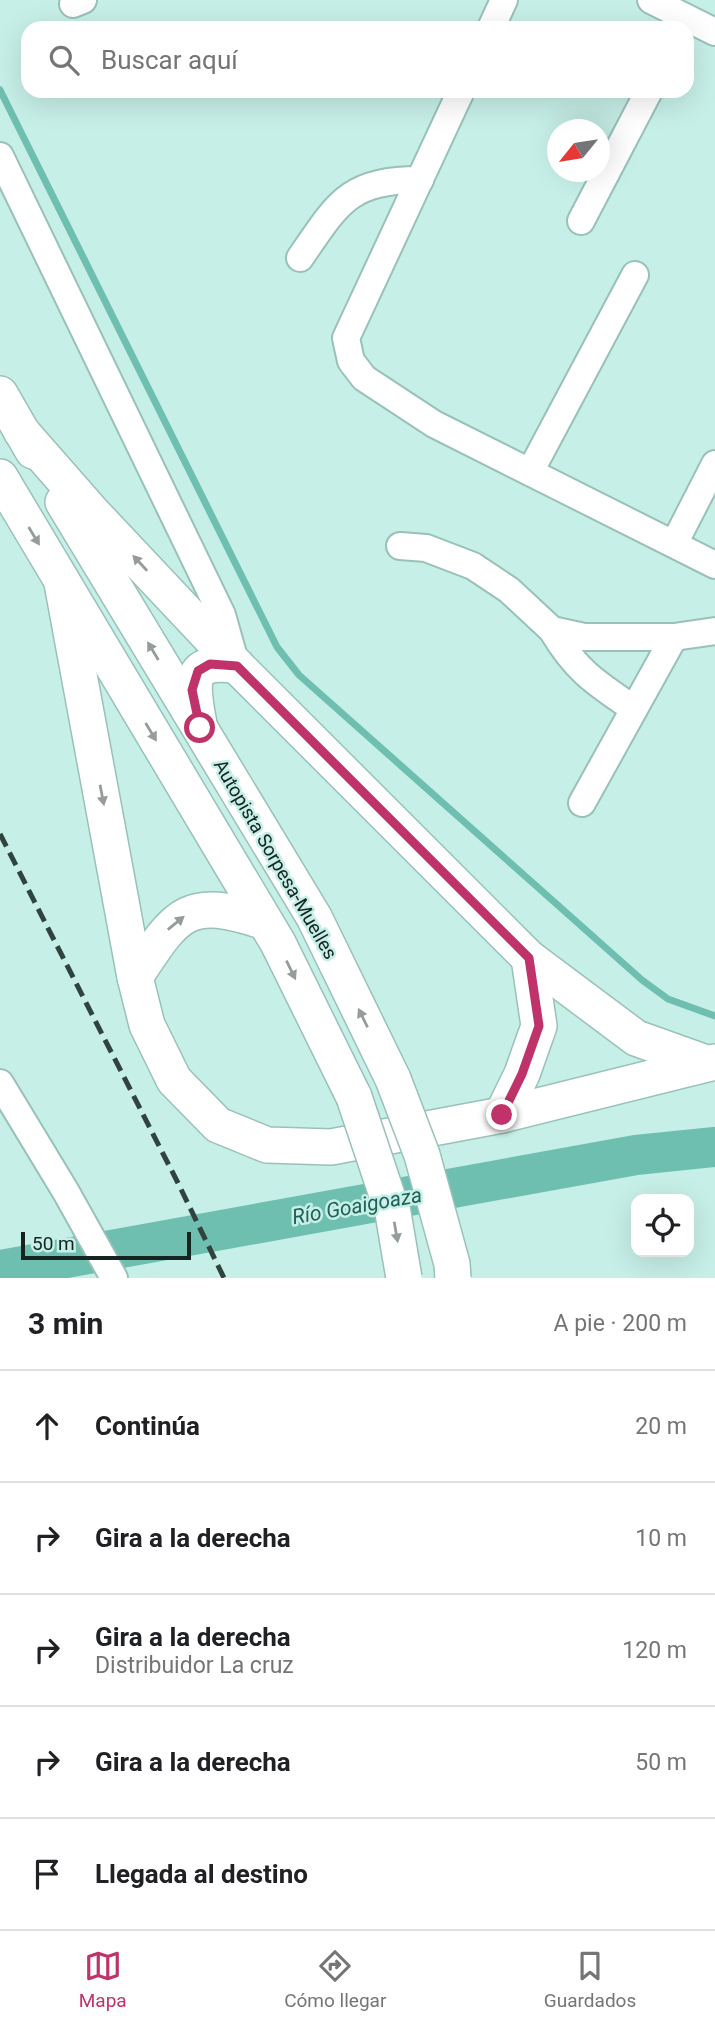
<!DOCTYPE html>
<html lang="es">
<head>
<meta charset="utf-8">
<style>
	body { margin:0; font-family:Roboto,sans-serif; background:#f6f6f6; color:#202124 }
	.controls { position:absolute; right:21px; bottom:21px; display:grid; overflow:hidden; border-radius:14px; box-shadow:0 7px 28px #0002 }
	.controls button { width:63px; height:63px; display:grid; place-items:center; padding:0; border:0; border-bottom:2px solid #e0e0e0; background:#fff; color:#202124; font:35px sans-serif }
	.compass { position:absolute; left:547px; top:119px; width:63px; height:63px; border-radius:50%; background:#fff; box-shadow:0 7px 28px #0002; rotate:240deg }
	.scale { position:absolute; left:21px; bottom:18px; width:170px; box-sizing:border-box; padding-left:7px; border:4px solid #152421; border-top:0; font-size:19px; line-height:24px; white-space:nowrap; color:#152421; -webkit-text-stroke:5px #c6efe7; paint-order:stroke }
	.stop { position:absolute; width:21px; height:21px; margin:-16px; border:5px solid #bf336a; border-radius:50%; background:#fff }
	.stop.end { background:#bf336a; border-color:#fff; box-shadow:0 2px 7px #0008 }
	.list { margin:0; padding:0; list-style:none }
	h2 { display:flex; justify-content:space-between; align-items:center; height:91px; margin:0; padding:0 28px; font-size:30px }
	h2 small { font-size:23px; font-weight:400; color:#757577 }
	.list li { display:grid; grid-template-columns:46px 1fr auto; gap:21px; align-items:center; box-sizing:border-box; height:112px; padding:0 28px; border-top:2px solid #e0e0e0 }
	.list b { display:block; font-size:26px; white-space:nowrap }
	.list p { margin:0; font-size:23px; white-space:nowrap; color:#757577 }
	.list em { font-size:23px; font-style:normal; color:#757577 }
	.icon { flex:none; width:38px; height:38px; fill:none; stroke:currentColor; stroke-width:2; stroke-linecap:round; stroke-linejoin:round }
	.map { position:relative; flex:none; width:715px; height:1278px; overflow:hidden }
	.search { position:absolute; background:#fff; box-shadow:0 7px 28px #0002; left:21px; right:21px; top:21px; height:77px; display:flex; align-items:center; gap:18px; box-sizing:border-box; padding:0 24px; border-radius:21px; color:#757577; font-size:26px }
	.sheet { height:651px; background:#fff }
	nav { display:flex; justify-content:space-around; align-items:center; box-sizing:border-box; height:98px; border-top:2px solid #e0e0e0; background:#fff; font-size:19px; color:#757577 }
	nav a { display:grid; justify-items:center; gap:4px }
	nav .on { color:#bf336a }
	.map>svg:first-child { display:block }
	.lines { fill:none; stroke-linecap:round; stroke-linejoin:round }
	.stream { stroke:#6fbfb1; stroke-width:7 }
	.river { stroke:#6fbfb1; stroke-width:40 }
	.minor-casing { stroke:#99c1b9; stroke-width:30 }
	.major-casing { stroke:#99c1b9; stroke-width:38 }
	.minor { stroke:#fff; stroke-width:26 }
	.major { stroke:#fff; stroke-width:35 }
	.rail { stroke:#30433f; stroke-width:5; stroke-dasharray:14 7; stroke-linecap:butt }
	.major-bridge-casing { stroke:#99c1b9; stroke-width:38; stroke-linecap:butt }
	.major-bridge { stroke:#fff; stroke-width:35 }
	.oneway { fill:#969c9b }
	.route { stroke:#bf336a; stroke-width:9 }
	.labels { text-anchor:middle; stroke-width:5; stroke-linejoin:round; paint-order:stroke }
	.street-label { font-size:19px; fill:#152421; stroke:#c6efe7 }
	.water-label { font-size:21px; font-style:italic; fill:#206157; stroke:#c6efe7 }
</style>
</head>
<body>
<div class="map">
<svg width="715" height="1278" viewBox="0 0 715 1278">
	<rect width="100%" height="100%" fill="#c6efe7"/>
	<g class="lines">
		<polyline class="stream" points="0,90 277,647 299,675 642,980 668,999 715,1016"/>
		<polyline class="river" points="0,1270 636,1155 715,1147"/>
		<g class="minor-casing">
			<g id="minor">
				<polyline points="651,0 715,32"/>
				<polyline points="73,4 83,0"/>
				<polyline points="491,28 504,0"/>
				<polyline points="461,91 346,338 351,361 364,378 434,424 715,565"/>
				<polyline points="0,156 222,615 235,661"/>
				<polyline points="581,221 649,91"/>
				<path d="M300 258C338 203 348 180 420 180"/>
				<polyline points="530,472 635,275"/>
				<polyline points="674,544 715,464"/>
				<polyline points="400,546 426,548 473,566 509,590 552,630 584,637 674,637 715,631"/>
				<path d="M552 630C576 671 596 683 634 709"/>
				<polyline points="582,803 674,637"/>
				<polyline points="0,1083 66,1192 114,1278"/>
			</g>
		</g>
		<g class="major-casing">
			<g id="major">
				<polyline points="0,394 33,451"/>
				<polyline points="21,431 92,512 237,666 529,958 636,1038 706,1063"/>
				<polyline points="0,477 278,943 354,1097"/>
				<polyline points="63,502 314,917 393,1079"/>
				<polyline points="62,583 135,977 147,1025 174,1080 218,1125 267,1145 331,1147 502,1115 715,1062"/>
				<path d="M199 724C192 686 185 657 237 666"/>
				<path d="M135 977C177 913 187 895 265 922"/>
				<polyline points="502,1115 522,1074 539,1026 529,958"/>
			</g>
		</g>
		<use href="#minor" class="minor"/>
		<use href="#major" class="major"/>
		<polyline class="rail" points="0,834 178,1183 224,1278"/>
		<g class="major-bridge-casing">
			<g id="major-bridge">
				<polyline points="393,1079 422,1155 452,1264 453,1278"/>
				<polyline points="354,1097 393,1213 404,1278"/>
			</g>
		</g>
		<use href="#major-bridge" class="major-bridge"/>
	</g>
	<defs><path id="oneway-solid" d="M-6-.8H1V-3.2L6.5 0L1 3.2V.8H-6Z" transform="scale(1.75)"/></defs>
	<g class="oneway">
		<use href="#oneway-solid" transform="translate(34 536) rotate(59)"/>
		<use href="#oneway-solid" transform="translate(140 563) rotate(-133)"/>
		<use href="#oneway-solid" transform="translate(153 651) rotate(-121)"/>
		<use href="#oneway-solid" transform="translate(151 732) rotate(59)"/>
		<use href="#oneway-solid" transform="translate(102 795) rotate(79)"/>
		<use href="#oneway-solid" transform="translate(176 923) rotate(-39)"/>
		<use href="#oneway-solid" transform="translate(291 970) rotate(64)"/>
		<use href="#oneway-solid" transform="translate(363 1018) rotate(-116)"/>
		<use href="#oneway-solid" transform="translate(396 1232) rotate(80)"/>
	</g>
	<g class="lines">
		<polyline class="route" points="200,728 192,690 198,671 210,664 237,666 529,958 539,1026 522,1074 502,1115"/>
	</g>
	<g class="labels">
		<g class="street-label">
			<text transform="translate(276 859) rotate(60)" y="7">Autopista Sorpesa-Muelles</text>
		</g>
		<g class="water-label">
			<text transform="translate(357 1206) rotate(-10)" y="7">Río Goaigoaza</text>
		</g>
	</g>
</svg>
<div class="controls">
<button><svg class="icon" aria-label="locate" viewBox="0 0 24 24"><circle cx="12" cy="12" r="6"/><path d="M12 2v4M12 18v4M2 12h4M18 12h4"/></svg></button>
</div>
<svg class="compass" viewBox="-18 -18 36 36"><path d="M0-13l5 13h-10z" fill="#e53935"/><path d="M0 13l5-13h-10z" fill="#757577"/></svg>
<div class="scale">50 m</div>
<div class="stop" style="left:200px;top:728px"></div>
<div class="stop end" style="left:502px;top:1115px"></div>
<div class="search"><svg class="icon" aria-label="search" viewBox="0 0 24 24"><circle cx="10" cy="10" r="6"/><path d="M15 15l6 6"/></svg>Buscar aquí</div>
</div>
<section class="sheet">
<h2>3 min<small>A pie · 200 m</small></h2>
<ul class="list">
<li><svg class="icon" aria-label="ahead" viewBox="0 0 24 24"><path d="M12 20V5M6 11l6-6 6 6"/></svg><div><b>Continúa</b></div><em>20 m</em></li>
<li><svg class="icon" aria-label="right" viewBox="0 0 24 24"><path d="M7 20v-9h11M14 6l5 5-5 5"/></svg><div><b>Gira a la derecha</b></div><em>10 m</em></li>
<li><svg class="icon" aria-label="right" viewBox="0 0 24 24"><path d="M7 20v-9h11M14 6l5 5-5 5"/></svg><div><b>Gira a la derecha</b><p>Distribuidor La cruz</p></div><em>120 m</em></li>
<li><svg class="icon" aria-label="right" viewBox="0 0 24 24"><path d="M7 20v-9h11M14 6l5 5-5 5"/></svg><div><b>Gira a la derecha</b></div><em>50 m</em></li>
<li><svg class="icon" aria-label="arrive" viewBox="0 0 24 24"><path d="M6 21V4h12l-3 4 3 4H6"/></svg><div><b>Llegada al destino</b></div></li>
</ul>
</section>
<nav>
<a class="on"><svg class="icon" aria-label="map" viewBox="0 0 24 24"><path d="M3 6l6-2 6 2 6-2v14l-6 2-6-2-6 2zM9 4v14M15 6v14"/></svg>Mapa</a>
<a><svg class="icon" aria-label="directions" viewBox="0 0 24 24"><path d="M12 3l9 9-9 9-9-9zM9 14v-3h6M13 9l2 2-2 2"/></svg>Cómo llegar</a>
<a><svg class="icon" aria-label="saved" viewBox="0 0 24 24"><path d="M7 4h10v16l-5-4-5 4z"/></svg>Guardados</a>
</nav>
</body>
</html>
